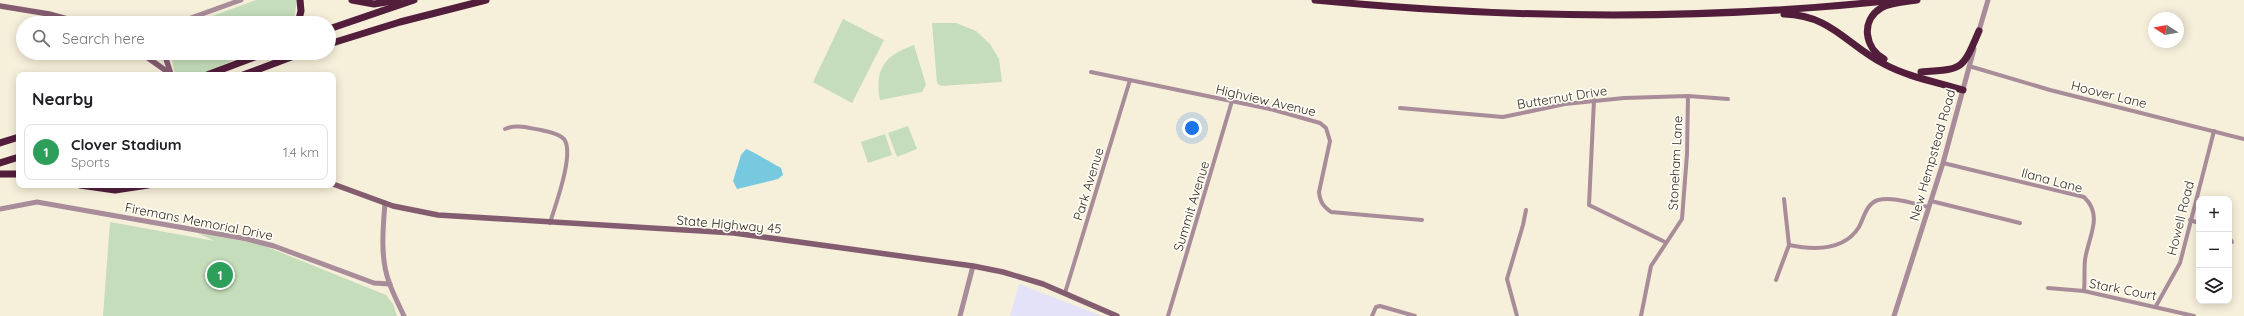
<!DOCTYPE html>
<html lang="en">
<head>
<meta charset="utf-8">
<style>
	body { margin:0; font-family:Quicksand,sans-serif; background:#f6f6f6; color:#202124 }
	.controls { position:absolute; right:12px; bottom:12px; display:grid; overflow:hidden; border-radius:8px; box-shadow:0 2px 10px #0003 }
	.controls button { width:36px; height:36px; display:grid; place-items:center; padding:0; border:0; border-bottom:1px solid #e0e0e0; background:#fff; color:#202124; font:20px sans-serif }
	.compass { position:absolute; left:2148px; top:12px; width:36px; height:36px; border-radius:50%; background:#fff; box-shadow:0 2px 10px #0003; rotate:281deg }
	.you { position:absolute; left:1192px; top:128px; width:14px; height:14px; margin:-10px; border:3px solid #fff; border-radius:50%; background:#1a73e8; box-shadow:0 0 0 6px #1a73e833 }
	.badge { display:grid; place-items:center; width:26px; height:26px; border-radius:50%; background:#0b8043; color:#fff; font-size:13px; font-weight:700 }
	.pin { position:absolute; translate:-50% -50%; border:2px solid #fff; box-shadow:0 1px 4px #0006 }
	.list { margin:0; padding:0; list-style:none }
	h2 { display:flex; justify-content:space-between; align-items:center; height:52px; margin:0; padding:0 16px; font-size:17px }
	h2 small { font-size:13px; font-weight:400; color:#757577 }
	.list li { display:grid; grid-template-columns:26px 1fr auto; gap:12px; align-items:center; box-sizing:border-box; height:56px; margin:0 8px 8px; padding:0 8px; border:1px solid #e0e0e0; border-radius:8px }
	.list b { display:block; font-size:15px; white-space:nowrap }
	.list p { margin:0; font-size:13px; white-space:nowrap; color:#757577 }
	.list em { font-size:13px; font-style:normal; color:#757577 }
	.icon { flex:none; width:22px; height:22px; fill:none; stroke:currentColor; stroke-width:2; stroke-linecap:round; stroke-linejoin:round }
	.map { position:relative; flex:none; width:2244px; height:316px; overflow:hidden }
	.search { position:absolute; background:#fff; box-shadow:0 2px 10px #0003; left:16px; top:16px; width:320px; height:44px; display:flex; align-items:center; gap:10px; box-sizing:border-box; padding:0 14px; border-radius:22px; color:#757577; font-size:15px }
	.panel { position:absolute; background:#fff; box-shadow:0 2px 10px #0003; left:16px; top:72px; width:320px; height:116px; border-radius:8px }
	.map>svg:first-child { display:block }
	.education { fill:#e4e2f8 }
	.green { fill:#c5ddba }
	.water { fill:#76c9df }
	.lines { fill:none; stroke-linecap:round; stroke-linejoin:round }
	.minor { stroke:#a88c99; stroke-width:4 }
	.tertiary { stroke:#a88c99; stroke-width:5 }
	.secondary { stroke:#845c70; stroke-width:5.5 }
	.motorway { stroke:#521e3b; stroke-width:7 }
	.labels { text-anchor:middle; stroke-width:3.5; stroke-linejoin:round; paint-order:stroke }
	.street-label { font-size:13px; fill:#2d2a23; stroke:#fffcf4 }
</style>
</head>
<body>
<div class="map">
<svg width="2244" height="316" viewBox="0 0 2244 316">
	<rect width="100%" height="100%" fill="#f6efda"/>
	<polygon class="education" points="1019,284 1063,301 1102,316 1010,316"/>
	<g class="green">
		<polygon points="256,0 297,0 294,19 291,23 193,23"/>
		<polygon points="843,19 884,40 852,103 813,82"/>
		<polygon points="932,23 956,23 976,31 990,44 999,59 1002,82 941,86 937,83"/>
		<path d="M914 45 926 85 922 92 880 100C874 69 885 55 914 45Z"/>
		<path d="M171 53H247C225 63 197 83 174 71Z"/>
		<polygon points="908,126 917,149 897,157 888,133"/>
		<polygon points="885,134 892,155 868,163 861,142"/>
		<polygon points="110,222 215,241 197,233 260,244 386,295 393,304 397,316 103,316"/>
	</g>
	<path class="water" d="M746 149C748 149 776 165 781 168L783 175 778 179 737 189 733 181 741 155Z"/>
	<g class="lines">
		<g class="minor">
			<polyline points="1969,66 2050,90 2244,139"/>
			<path d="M1091 72 1270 109 1320 123 1326 128 1330 141 1319 192C1320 202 1323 206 1331 212L1422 220"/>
			<polyline points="1594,100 1589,205 1665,242"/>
			<polyline points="1400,108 1503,117 1565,104 1624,98 1688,96 1728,99"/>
			<path d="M505 129C517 124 528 128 541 130 549 132 558 133 564 139 575 153 555 206 550 223"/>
			<path d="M1943 163 2084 197C2104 216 2088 237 2085 260 2084 270 2085 281 2084 291"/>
			<polyline points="1931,201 2020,223"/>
			<polyline points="2190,220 2199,223"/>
			<polyline points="2229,237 2232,242"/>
			<path d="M1789 245C1813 250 1844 251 1859 227 1864 218 1866 204 1878 200 1893 196 1914 204 1929 207"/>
			<polyline points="1776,280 1789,245 1784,199"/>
			<polyline points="2048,288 2084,291 2194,316"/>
			<polyline points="1065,293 1130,80"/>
			<polyline points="2156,306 2180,263 2214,131"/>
			<polyline points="1168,316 1232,101"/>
			<polyline points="1372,316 1376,307 1380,306 1415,316"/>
			<polyline points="1517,316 1507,279 1523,225 1526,210"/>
			<polyline points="1641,316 1651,266 1682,219 1687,154 1688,96"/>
		</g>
		<g class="tertiary">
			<polyline points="177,23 241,0"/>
			<polyline points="1978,34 1988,0"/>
			<path d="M385 203C383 228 380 258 389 282 393 294 399 305 404 316"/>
			<polyline points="0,209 37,202 247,239 274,246 374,283 390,284"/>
			<polyline points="960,316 973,266"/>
			<polyline points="1894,316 1943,163 1974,49"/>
		</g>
		<g class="secondary">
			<polyline points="0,6 49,14 82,23"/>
			<polyline points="141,53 172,75"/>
			<polyline points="164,53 171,74"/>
			<polyline points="333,184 393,206 438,215 734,233 973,266 1003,272 1043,284 1117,316"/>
		</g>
		<g class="motorway">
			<polyline points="352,0 374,4 399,0"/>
			<path d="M1315 0C1509 19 1703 21 1896 0"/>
			<path d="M1784 14C1831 15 1847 45 1884 64 1908 77 1937 82 1963 90"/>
			<polyline points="298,23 301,11 300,0"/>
			<polyline points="329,29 414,0"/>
			<polyline points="329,44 400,22 486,0"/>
			<path d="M1884 59C1865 48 1860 21 1881 8 1891 2 1905 2 1917 0"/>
			<path d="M1921 72C1963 69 1962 71 1979 31"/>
			<polyline points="207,75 265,53"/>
			<polyline points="243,75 302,53"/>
			<polyline points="0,143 19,137"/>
			<polyline points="0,163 19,157"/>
			<polyline points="0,174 19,174"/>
			<polyline points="80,185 115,190 148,185"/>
		</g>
	</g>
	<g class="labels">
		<g class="street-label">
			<text transform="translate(2109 94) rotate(14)" y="5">Hoover Lane</text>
			<text transform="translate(1562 97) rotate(-9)" y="5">Butternut Drive</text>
			<text transform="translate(1266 100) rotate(13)" y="5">Highview Avenue</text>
			<text transform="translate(1932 155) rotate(-74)" y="5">New Hempstead Road</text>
			<text transform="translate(1675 163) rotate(-87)" y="5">Stoneham Lane</text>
			<text transform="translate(2052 180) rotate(15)" y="5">Ilana Lane</text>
			<text transform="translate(1088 184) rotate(-73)" y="5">Park Avenue</text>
			<text transform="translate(1191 206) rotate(-73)" y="5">Summit Avenue</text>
			<text transform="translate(2180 218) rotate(-76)" y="5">Howell Road</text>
			<text transform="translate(199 221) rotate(11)" y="5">Firemans Memorial Drive</text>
			<text transform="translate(729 224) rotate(5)" y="5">State Highway 45</text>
			<text transform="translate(2123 289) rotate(11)" y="5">Stark Court</text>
		</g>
	</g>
</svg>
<div class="controls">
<button>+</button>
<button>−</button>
<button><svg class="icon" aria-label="layers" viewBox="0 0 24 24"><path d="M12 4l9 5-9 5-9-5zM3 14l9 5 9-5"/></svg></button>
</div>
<svg class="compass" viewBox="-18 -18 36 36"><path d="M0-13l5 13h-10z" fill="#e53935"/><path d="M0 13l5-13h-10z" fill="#757577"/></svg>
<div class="you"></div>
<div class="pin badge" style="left:220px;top:275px;background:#2e9e5b">1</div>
<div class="search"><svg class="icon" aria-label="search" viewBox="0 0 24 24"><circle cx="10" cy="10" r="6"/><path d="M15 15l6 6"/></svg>Search here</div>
<section class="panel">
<h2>Nearby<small></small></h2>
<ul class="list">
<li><span class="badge" style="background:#2e9e5b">1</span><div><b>Clover Stadium</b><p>Sports</p></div><em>1.4 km</em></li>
</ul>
</section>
</div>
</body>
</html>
